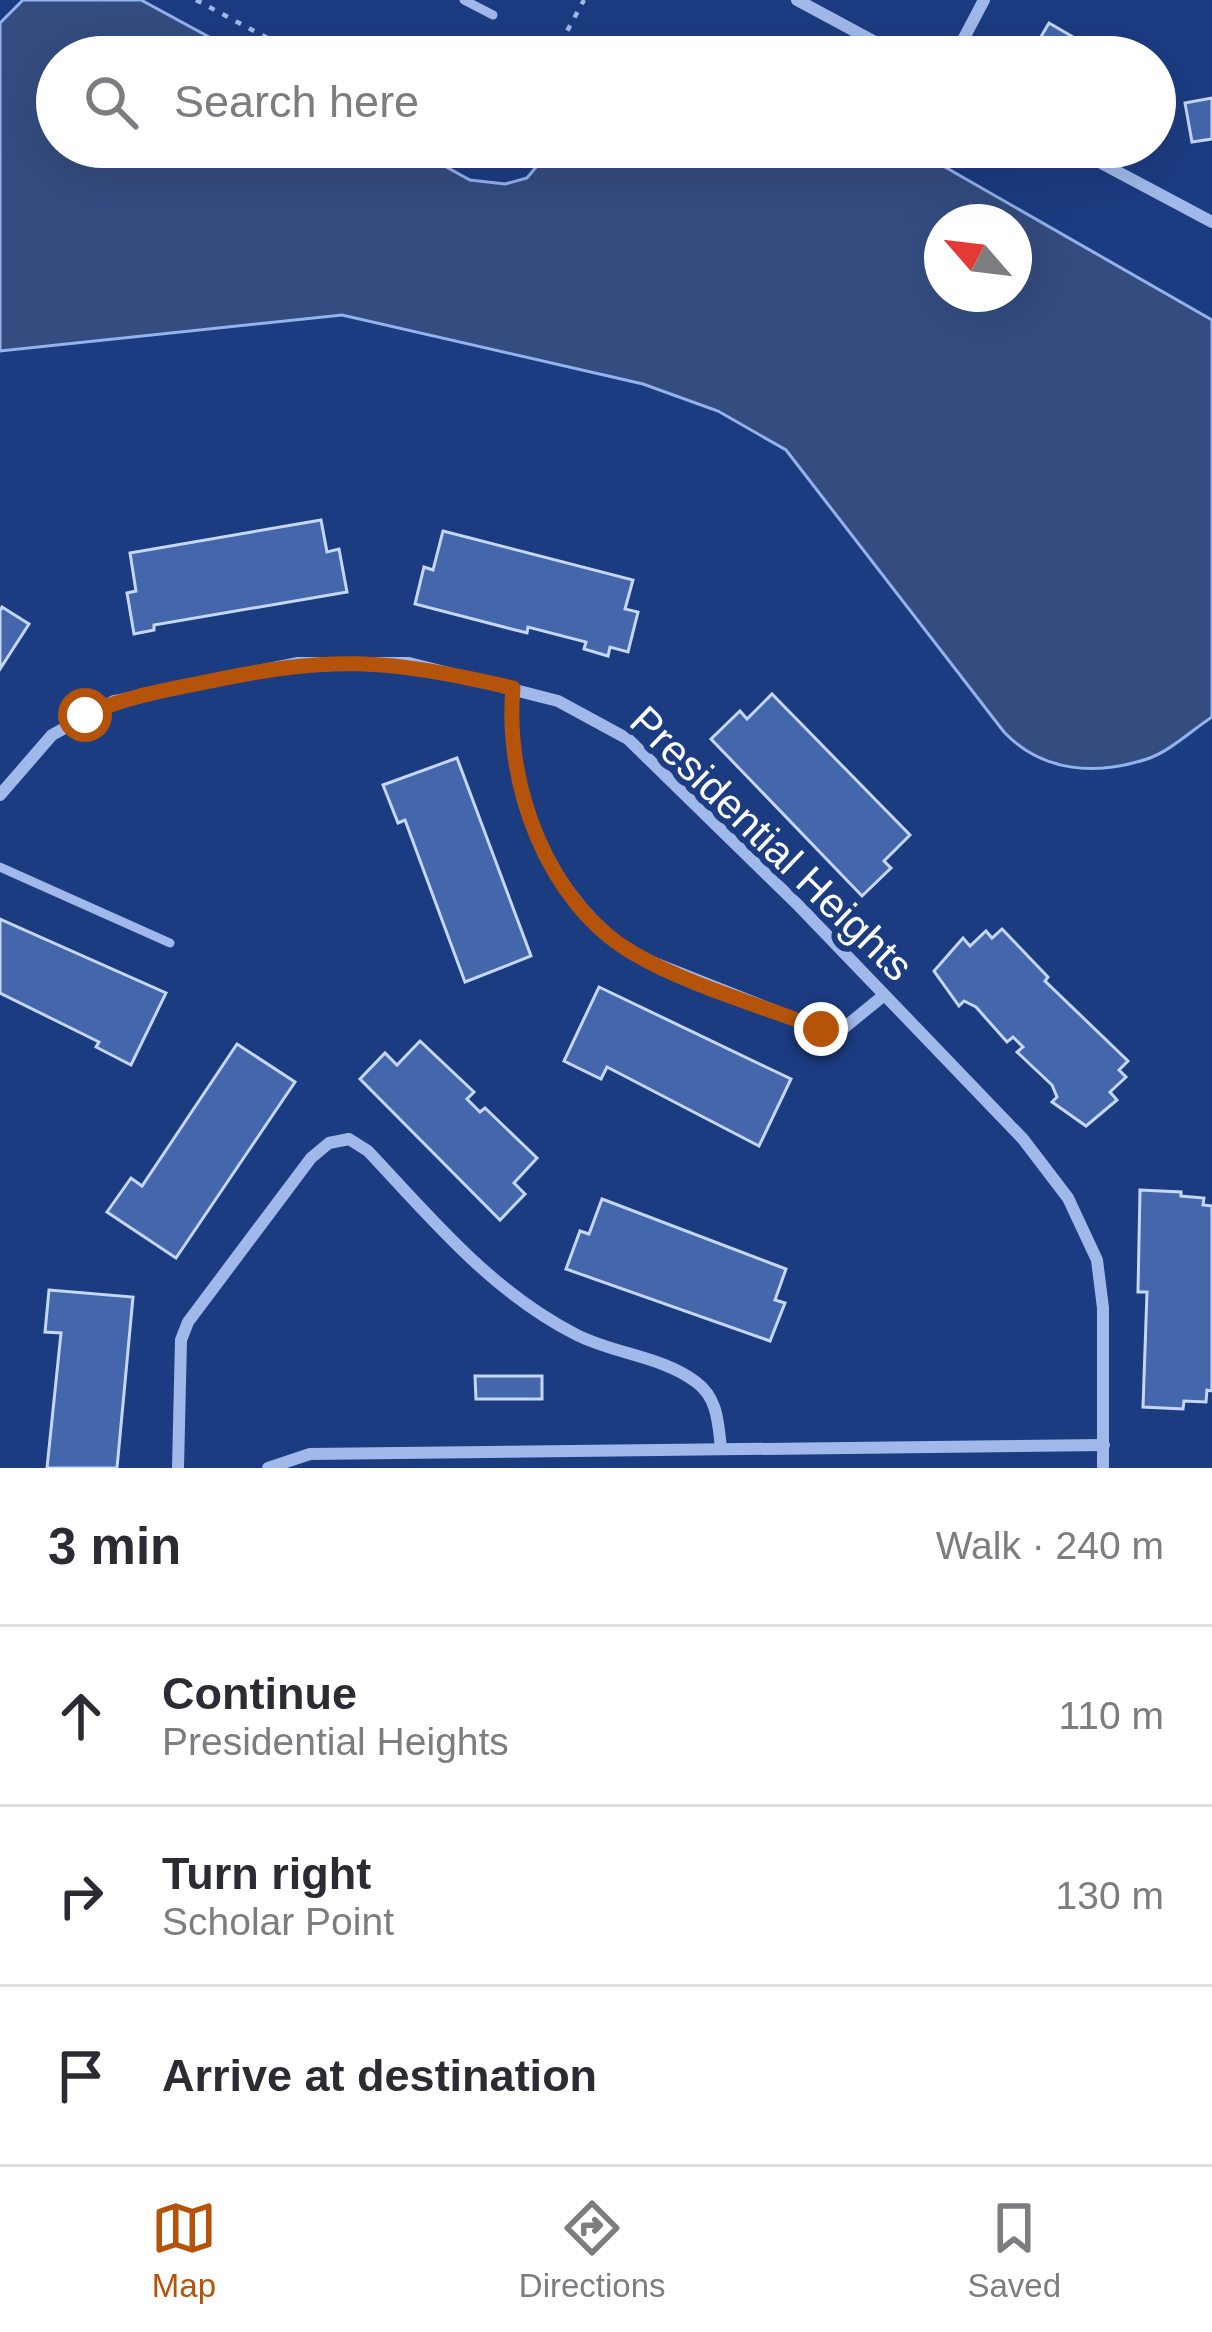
<!DOCTYPE html>
<html lang="en">
<head>
<meta charset="utf-8">
<style>
	body { margin:0; font-family:Arial,sans-serif; background:#f2f2f3; color:#2b2b33 }
	.compass { position:absolute; left:924px; top:204px; width:108px; height:108px; border-radius:50%; background:#fff; box-shadow:0 12px 48px #0002; rotate:298deg }
	.stop { position:absolute; width:36px; height:36px; margin:-27px; border:9px solid #b45309; border-radius:50%; background:#fff }
	.stop.end { background:#b45309; border-color:#fff; box-shadow:0 3px 12px #0008 }
	.list { margin:0; padding:0; list-style:none }
	h2 { display:flex; justify-content:space-between; align-items:center; height:156px; margin:0; padding:0 48px; font-size:51px }
	h2 small { font-size:39px; font-weight:400; color:#7c7c81 }
	.list li { display:grid; grid-template-columns:78px 1fr auto; gap:36px; align-items:center; box-sizing:border-box; height:180px; padding:0 48px; border-top:3px solid #e1e1e2 }
	.list b { display:block; font-size:45px; white-space:nowrap }
	.list p { margin:0; font-size:39px; white-space:nowrap; color:#7c7c81 }
	.list em { font-size:39px; font-style:normal; color:#7c7c81 }
	.icon { flex:none; width:66px; height:66px; fill:none; stroke:currentColor; stroke-width:2; stroke-linecap:round; stroke-linejoin:round }
	.map { position:relative; flex:none; width:1212px; height:1468px; overflow:hidden }
	.search { position:absolute; background:#fff; box-shadow:0 12px 48px #0002; left:36px; right:36px; top:36px; height:132px; display:flex; align-items:center; gap:30px; box-sizing:border-box; padding:0 42px; border-radius:66px; color:#7c7c81; font-size:45px }
	.sheet { height:696px; background:#fff }
	nav { display:flex; justify-content:space-around; align-items:center; box-sizing:border-box; height:168px; border-top:3px solid #e1e1e2; background:#fff; font-size:33px; color:#7c7c81 }
	nav a { display:grid; justify-items:center; gap:6px }
	nav .on { color:#b45309 }
	.map>svg:first-child { display:block }
	.water { fill:#344c80; stroke:#94b2ec; stroke-width:3; fill-rule:evenodd }
	.building { fill:#4466ab; stroke:#c5d6f8; stroke-width:3 }
	.lines { fill:none; stroke-linecap:round; stroke-linejoin:round }
	.path { stroke:#a1b9ea; stroke-width:4.5; stroke-dasharray:6 9; stroke-linecap:butt }
	.lane { stroke:#a1b9ea; stroke-width:9 }
	.street { stroke:#a1b9ea; stroke-width:12 }
	.route { stroke:#b45309; stroke-width:15 }
	.labels { text-anchor:middle; stroke-width:12; stroke-linejoin:round; paint-order:stroke }
	.street-label { font-size:42px; fill:#fff; stroke:#1c3c82 }
</style>
</head>
<body>
<div class="map">
<svg width="1212" height="1468" viewBox="0 0 1212 1468">
	<rect width="100%" height="100%" fill="#1c3c82"/>
	<path class="water" d="M23 0H141L246 57H57V147H410L470 180 505 184 527 178 553 147H910L1212 320V717C1192 730 1169 752 1147 759 1095 776 1042 772 1004 732L786 450 718 411 643 384 342 315 0 351V23ZM1014 222V294H942V222Z"/>
	<g class="building">
		<polygon points="1049,23 1099,52 1096,57 1029,57"/>
		<polygon points="1212,98 1212,139 1192,142 1185,103"/>
		<polygon points="321,520 327,552 339,549 347,592 154,625 154,630 134,634 127,593 136,591 130,553"/>
		<polygon points="443,531 633,580 625,609 638,612 628,652 610,647 608,656 584,649 586,642 528,627 527,633 415,604 424,567 433,570"/>
		<polygon points="2,607 29,624 0,669 0,611"/>
		<polygon points="772,694 910,835 884,861 891,868 862,896 711,739 740,711 747,719"/>
		<polygon points="457,758 531,956 465,982 405,820 398,823 383,785"/>
		<polygon points="0,919 166,993 131,1065 96,1047 99,1042 0,993"/>
		<polygon points="1002,929 1048,977 1045,981 1128,1061 1119,1070 1126,1077 1110,1092 1117,1100 1086,1126 1052,1102 1057,1097 1052,1085 1017,1052 1023,1047 1013,1037 1007,1042 976,1007 964,1001 959,1006 934,971 963,938 970,946 986,931 992,938"/>
		<polygon points="599,987 791,1079 759,1146 607,1067 601,1079 564,1061"/>
		<polygon points="420,1041 474,1092 467,1099 480,1112 485,1108 537,1158 514,1183 525,1194 500,1220 360,1079 385,1053 397,1065"/>
		<polygon points="237,1044 295,1082 176,1258 107,1212 131,1178 142,1186"/>
		<polygon points="1140,1190 1181,1192 1181,1196 1204,1198 1203,1205 1212,1206 1212,1391 1207,1390 1206,1402 1184,1401 1183,1409 1143,1407 1147,1292 1138,1292"/>
		<polygon points="602,1199 786,1269 775,1300 785,1303 770,1341 566,1269 580,1231 589,1234"/>
		<polygon points="49,1290 133,1297 117,1468 47,1468 61,1333 45,1332"/>
		<polygon points="475,1376 542,1376 542,1399 476,1399"/>
	</g>
	<g class="lines">
		<g class="path">
			<polyline points="196,0 303,57"/>
			<polyline points="553,57 584,0"/>
			<polyline points="473,147 497,160 504,147"/>
		</g>
		<g class="lane">
			<polyline points="464,0 493,15"/>
			<polyline points="0,867 170,943"/>
		</g>
		<g class="street">
			<polyline points="797,0 903,57"/>
			<polyline points="954,57 984,0"/>
			<polyline points="1071,147 1212,222"/>
			<path d="M513 688C504 789 550 900 637 956L821 1029 845 1027 883 996"/>
			<polyline points="0,795 52,735 114,701 297,663 409,663 558,701 628,739 799,906 1023,1139 1068,1198 1097,1260 1103,1308 1103,1468"/>
			<path d="M178 1468 181 1340 188 1322 311 1158 329 1143 349 1139 368 1151C432 1219 491 1291 575 1334 613 1354 662 1356 696 1382 718 1398 718 1423 721 1448"/>
			<polyline points="268,1468 310,1454 1104,1445"/>
		</g>
	</g>
	<g class="lines">
		<path class="route" d="M85 715C122 698 161 691 201 683 332 655 383 658 513 688 504 783 547 903 633 953 689 986 760 1005 821 1029"/>
	</g>
	<g class="labels">
		<g class="street-label">
			<text transform="translate(772 843) rotate(44)" y="15">Presidential Heights</text>
		</g>
	</g>
</svg>
<svg class="compass" viewBox="-18 -18 36 36"><path d="M0-13l5 13h-10z" fill="#e53935"/><path d="M0 13l5-13h-10z" fill="#7c7c81"/></svg>
<div class="stop" style="left:85px;top:715px"></div>
<div class="stop end" style="left:821px;top:1029px"></div>
<div class="search"><svg class="icon" aria-label="search" viewBox="0 0 24 24"><circle cx="10" cy="10" r="6"/><path d="M15 15l6 6"/></svg>Search here</div>
</div>
<section class="sheet">
<h2>3 min<small>Walk · 240 m</small></h2>
<ul class="list">
<li><svg class="icon" aria-label="ahead" viewBox="0 0 24 24"><path d="M12 20V5M6 11l6-6 6 6"/></svg><div><b>Continue</b><p>Presidential Heights</p></div><em>110 m</em></li>
<li><svg class="icon" aria-label="right" viewBox="0 0 24 24"><path d="M7 20v-9h11M14 6l5 5-5 5"/></svg><div><b>Turn right</b><p>Scholar Point</p></div><em>130 m</em></li>
<li><svg class="icon" aria-label="arrive" viewBox="0 0 24 24"><path d="M6 21V4h12l-3 4 3 4H6"/></svg><div><b>Arrive at destination</b></div></li>
</ul>
</section>
<nav>
<a class="on"><svg class="icon" aria-label="map" viewBox="0 0 24 24"><path d="M3 6l6-2 6 2 6-2v14l-6 2-6-2-6 2zM9 4v14M15 6v14"/></svg>Map</a>
<a><svg class="icon" aria-label="directions" viewBox="0 0 24 24"><path d="M12 3l9 9-9 9-9-9zM9 14v-3h6M13 9l2 2-2 2"/></svg>Directions</a>
<a><svg class="icon" aria-label="saved" viewBox="0 0 24 24"><path d="M7 4h10v16l-5-4-5 4z"/></svg>Saved</a>
</nav>
</body>
</html>
